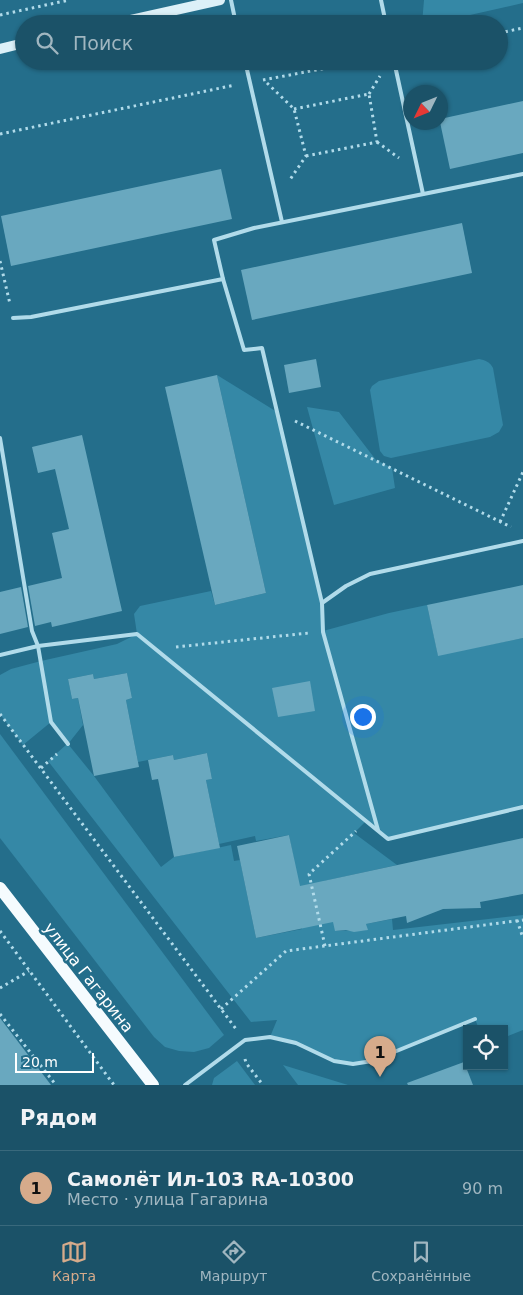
<!DOCTYPE html>
<html lang="ru">
<head>
<meta charset="utf-8">
<style>
	body { margin:0; font-family:"DejaVu Sans",sans-serif; background:#285c71; color:#f1f3f6 }
	.controls { position:absolute; right:15px; bottom:15px; display:grid; overflow:hidden; border-radius:0px; box-shadow:0 1px 4px #0004 }
	.controls button { width:45px; height:45px; display:grid; place-items:center; padding:0; border:0; border-bottom:1px solid #39697c; background:#1b5268; color:#f1f3f6; font:25px sans-serif }
	.compass { position:absolute; left:403px; top:85px; width:45px; height:45px; border-radius:50%; background:#1b5268; box-shadow:0 1px 4px #0004; rotate:227deg }
	.scale { position:absolute; left:15px; bottom:12px; width:79px; box-sizing:border-box; padding-left:5px; border:2px solid #fff; border-top:0; font-size:14px; line-height:18px; white-space:nowrap; color:#fff; -webkit-text-stroke:4px #246e8b; paint-order:stroke }
	.you { position:absolute; left:362px; top:716px; width:18px; height:18px; margin:-12px; border:4px solid #fff; border-radius:50%; background:#1a73e8; box-shadow:0 0 0 8px #1a73e833 }
	.badge { display:grid; place-items:center; width:32px; height:32px; border-radius:50%; background:#d6ab8b; color:#111; font-size:16px; font-weight:700 }
	.pin { position:absolute; translate:-50% -41px; filter:drop-shadow(0 1px 2px #0008) }
	.pin::after { content:''; position:absolute; top:26px; width:18px; height:15px; background:inherit; clip-path:polygon(0 0,100% 0,50% 100%) }
	.list { margin:0; padding:0; list-style:none }
	h2 { display:flex; justify-content:space-between; align-items:center; height:65px; margin:0; padding:0 20px; font-size:21px }
	h2 small { font-size:16px; font-weight:400; color:#a0b6c0 }
	.list li { display:grid; grid-template-columns:32px 1fr auto; gap:15px; align-items:center; box-sizing:border-box; height:75px; padding:0 20px; border-top:1px solid #39697c }
	.list b { display:block; font-size:19px; white-space:nowrap }
	.list p { margin:0; font-size:16px; white-space:nowrap; color:#a0b6c0 }
	.list em { font-size:16px; font-style:normal; color:#a0b6c0 }
	.icon { flex:none; width:28px; height:28px; fill:none; stroke:currentColor; stroke-width:2; stroke-linecap:round; stroke-linejoin:round }
	.map { position:relative; flex:none; width:523px; height:1085px; overflow:hidden }
	.search { position:absolute; background:#1b5268; box-shadow:0 1px 4px #0004; left:15px; right:15px; top:15px; height:55px; display:flex; align-items:center; gap:12px; box-sizing:border-box; padding:0 18px; border-radius:28px; color:#a0b6c0; font-size:19px }
	.sheet { height:140px; background:#1b5268 }
	nav { display:flex; justify-content:space-around; align-items:center; box-sizing:border-box; height:70px; border-top:1px solid #39697c; background:#1b5268; font-size:14px; color:#a0b6c0 }
	nav a { display:grid; justify-items:center; gap:2px }
	nav .on { color:#d6ab8b }
	.map>svg:first-child { display:block }
	.green { fill:#3588a6; fill-rule:evenodd }
	.building { fill:#69a8bf }
	.lines { fill:none; stroke-linecap:round; stroke-linejoin:round }
	.path { stroke:#b1dbea; stroke-width:3; stroke-dasharray:2.5 4; stroke-linecap:butt }
	.lane { stroke:#b1dbea; stroke-width:4 }
	.secondary { stroke:#dcf0f8; stroke-width:10 }
	.primary { stroke:#f5fbfe; stroke-width:12 }
	.labels { text-anchor:middle; stroke-width:5; stroke-linejoin:round; paint-order:stroke }
	.street-label { font-size:16px; fill:#fff; stroke:#246e8b }
</style>
</head>
<body>
<div class="map">
<svg width="523" height="1085" viewBox="0 0 523 1085">
	<rect width="100%" height="100%" fill="#246e8b"/>
	<g class="green">
		<polygon points="424,0 523,0 523,3 430,24 422,24"/>
		<path d="M479 359C485 360 490 362 493 368L503 425 499 432 490 437 391 458 384 456 380 451 370 390 372 386 379 381Z"/>
		<path d="M217 375 277 412 322 603 323 631 389 613 427 605 438 655 523 638V807L388 839 366 821 354 833 397 865 324 881 336 931C346 930 356 931 367 930L366 924 392 919 393 930 523 915V1030L508 1036 506 1032H504V1029H479L475 1019 372 1061 353 1064 334 1061 296 1043 270 1037 277 1020 251 1022 48 761 67 744 51 722 23 745 0 714V675L11 669 41 661 117 644 137 634 134 614 140 606 211 591 215 605 266 593ZM127 673 132 698 126 700 138 762 173 755 174 760 207 753 212 779 206 780 219 844 255 836 256 841 289 835 294 860 287 862 302 929 256 938 240 860 234 861 231 845 174 857 161 867 94 776 68 744 83 725 78 698 72 699 68 679 93 674 94 679Z"/>
		<polygon points="307,407 339,412 376,460 392,468 395,488 334,505"/>
		<polygon points="0,734 224,1035 209,1048 194,1052 179,1051 165,1047 154,1037 0,838"/>
		<polygon points="237,1061 255,1085 212,1085 214,1078"/>
		<polygon points="283,1065 348,1085 298,1085"/>
	</g>
	<g class="building">
		<polygon points="523,101 523,153 450,169 440,122 440,119"/>
		<polygon points="221,169 232,219 11,266 1,216"/>
		<polygon points="462,223 472,273 252,320 241,270"/>
		<polygon points="316,359 321,387 289,393 284,365"/>
		<polygon points="217,375 266,593 215,605 165,387"/>
		<polygon points="82,435 122,611 52,627 51,622 35,626 28,586 62,578 52,533 69,529 55,469 38,473 32,447"/>
		<polygon points="523,585 523,638 438,656 427,605"/>
		<polygon points="21,587 28,627 0,634 0,592"/>
		<polygon points="127,673 132,698 126,700 139,767 94,776 78,698 72,699 68,679 93,674 94,679"/>
		<polygon points="310,681 315,711 278,717 272,688"/>
		<polygon points="207,753 212,779 206,780 220,848 174,857 158,779 152,780 148,760 173,755 174,760"/>
		<polygon points="289,835 300,886 523,838 523,894 480,902 481,908 443,909 407,923 406,916 366,924 368,930 354,932 346,930 335,931 333,922 256,938 237,846"/>
		<polygon points="0,1018 51,1085 0,1085"/>
		<polygon points="464,1062 473,1085 408,1085 407,1083"/>
	</g>
	<g class="lines">
		<g class="path">
			<polyline points="0,15 69,0"/>
			<polyline points="499,33 523,28"/>
			<polyline points="263,80 364,61"/>
			<polyline points="267,83 294,109 306,156 289,181"/>
			<polyline points="369,94 380,76"/>
			<polyline points="294,109 369,94 377,142 306,156"/>
			<polyline points="0,134 235,85"/>
			<polyline points="377,142 399,158"/>
			<polyline points="0,261 10,304"/>
			<polyline points="295,421 511,527"/>
			<polyline points="500,522 523,472"/>
			<polyline points="176,647 309,633"/>
			<polyline points="0,714 236,1029"/>
			<polyline points="41,768 57,754"/>
			<polyline points="517,920 523,938"/>
			<polyline points="0,931 114,1085"/>
			<polyline points="325,946 309,874 356,831"/>
			<polyline points="0,988 29,971"/>
			<polyline points="221,1009 286,951 523,920"/>
			<polyline points="0,1014 56,1085"/>
			<polyline points="245,1059 246,1063 263,1085"/>
		</g>
		<g class="lane">
			<polyline points="231,0 236,24"/>
			<polyline points="381,0 386,24"/>
			<polyline points="245,61 282,222"/>
			<polyline points="394,61 423,194"/>
			<polyline points="223,279 244,350 262,348 322,603"/>
			<polyline points="13,318 31,317 223,279 214,240 254,228 523,174"/>
			<polyline points="0,438 32,631 38,646 51,722 68,744"/>
			<polyline points="0,655 38,646 137,634 388,839 523,807"/>
			<polyline points="378,830 323,632 322,603 346,586 370,574 523,541"/>
			<polyline points="185,1085 245,1040 270,1037 296,1043 334,1061 353,1064 372,1061 475,1019"/>
		</g>
		<g class="secondary">
			<polyline points="113,24 220,0"/>
			<polyline points="0,49 24,43"/>
		</g>
		<polyline class="primary" points="0,888 153,1085"/>
	</g>
	<g class="labels">
		<g class="street-label">
			<text transform="translate(89 977) rotate(52)" y="6">улица Гагарина</text>
		</g>
	</g>
</svg>
<div class="controls">
<button><svg class="icon" aria-label="locate" viewBox="0 0 24 24"><circle cx="12" cy="12" r="6"/><path d="M12 2v4M12 18v4M2 12h4M18 12h4"/></svg></button>
</div>
<svg class="compass" viewBox="-18 -18 36 36"><path d="M0-13l5 13h-10z" fill="#e53935"/><path d="M0 13l5-13h-10z" fill="#a0b6c0"/></svg>
<div class="scale">20 m</div>
<div class="you"></div>
<div class="pin badge" style="left:380px;top:1077px">1</div>
<div class="search"><svg class="icon" aria-label="search" viewBox="0 0 24 24"><circle cx="10" cy="10" r="6"/><path d="M15 15l6 6"/></svg>Поиск</div>
</div>
<section class="sheet">
<h2>Рядом<small></small></h2>
<ul class="list">
<li><span class="badge">1</span><div><b>Самолёт Ил-103 RA-10300</b><p>Место · улица Гагарина</p></div><em>90 m</em></li>
</ul>
</section>
<nav>
<a class="on"><svg class="icon" aria-label="map" viewBox="0 0 24 24"><path d="M3 6l6-2 6 2 6-2v14l-6 2-6-2-6 2zM9 4v14M15 6v14"/></svg>Карта</a>
<a><svg class="icon" aria-label="directions" viewBox="0 0 24 24"><path d="M12 3l9 9-9 9-9-9zM9 14v-3h6M13 9l2 2-2 2"/></svg>Маршрут</a>
<a><svg class="icon" aria-label="saved" viewBox="0 0 24 24"><path d="M7 4h10v16l-5-4-5 4z"/></svg>Сохранённые</a>
</nav>
</body>
</html>
